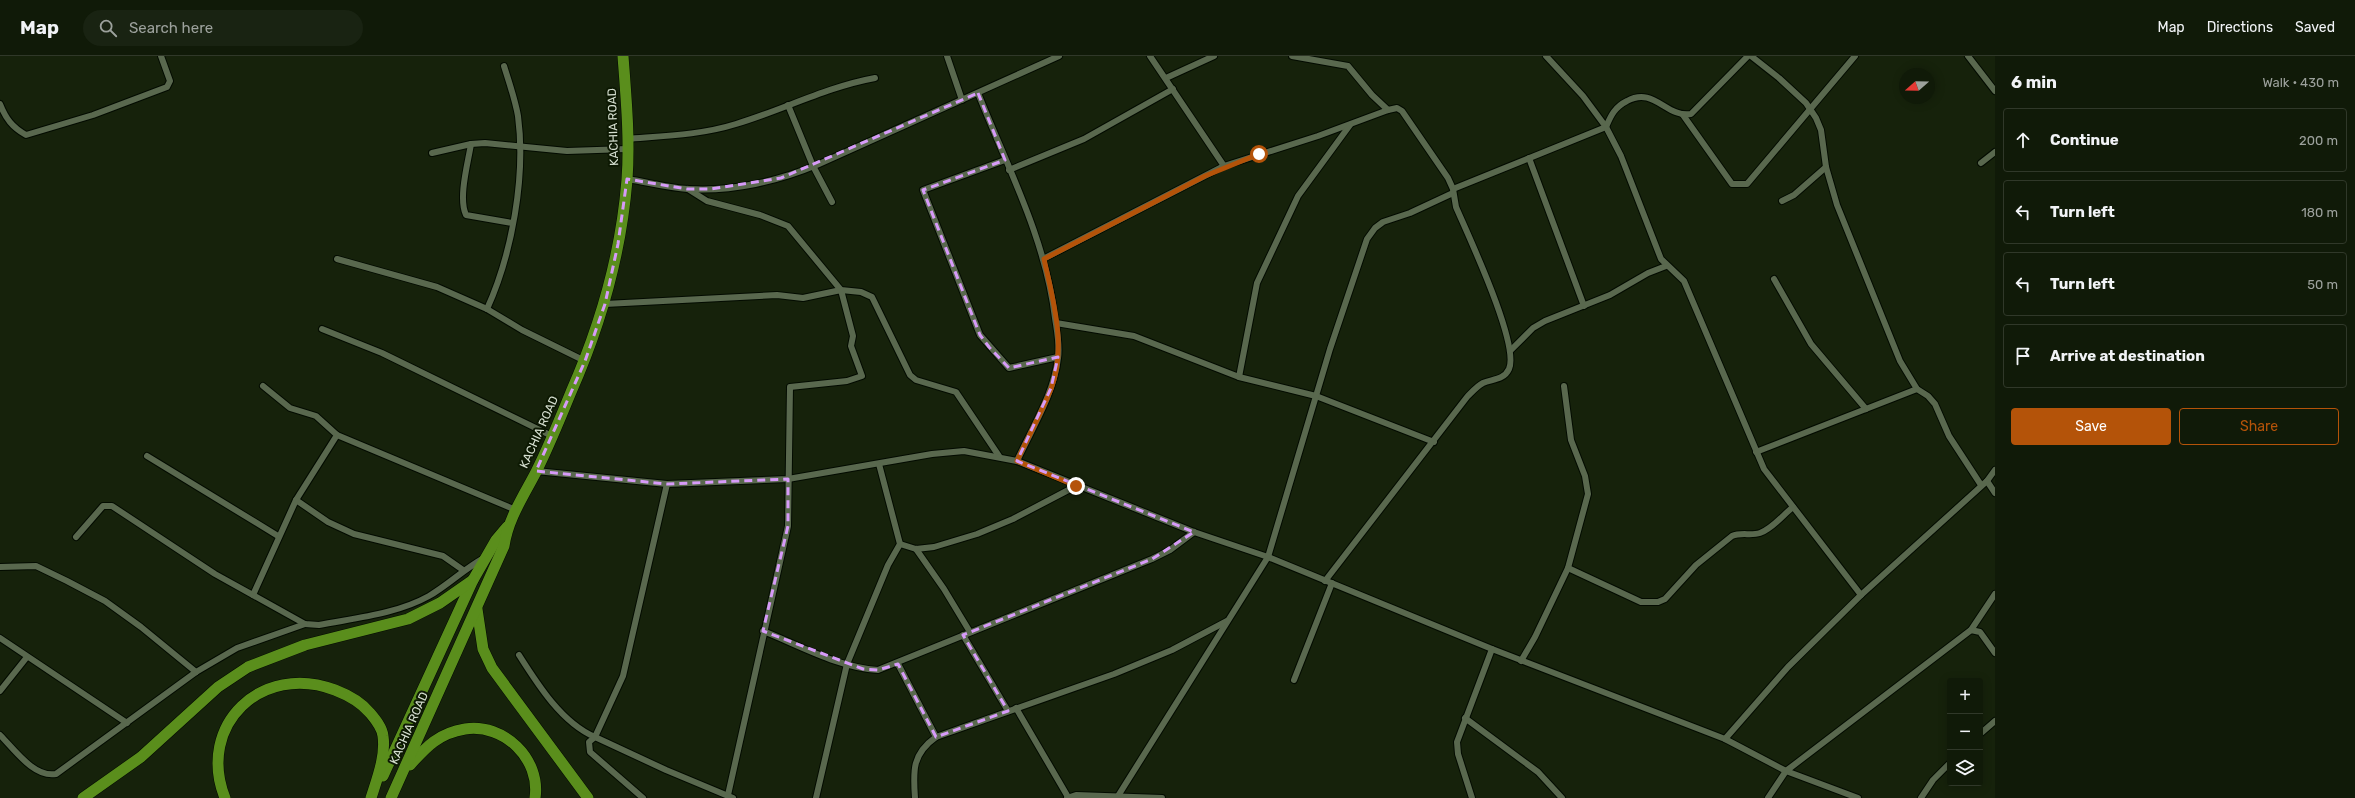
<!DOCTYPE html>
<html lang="en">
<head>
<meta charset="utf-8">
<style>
	body { margin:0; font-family:Rubik,sans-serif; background:#192312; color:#f1f3f6 }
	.controls { position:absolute; right:12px; bottom:12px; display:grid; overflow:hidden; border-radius:4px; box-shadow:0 2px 10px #0003 }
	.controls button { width:36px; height:36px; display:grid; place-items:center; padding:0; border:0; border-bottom:1px solid #303829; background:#101a08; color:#f1f3f6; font:20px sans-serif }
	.compass { position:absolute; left:1899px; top:12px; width:36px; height:36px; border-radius:50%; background:#101a08; box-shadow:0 2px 10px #0003; rotate:250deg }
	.stop { position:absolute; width:12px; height:12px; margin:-9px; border:3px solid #b45309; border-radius:50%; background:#fff }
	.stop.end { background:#b45309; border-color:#fff; box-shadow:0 1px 4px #0008 }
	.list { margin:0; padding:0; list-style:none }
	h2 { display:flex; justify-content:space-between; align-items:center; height:52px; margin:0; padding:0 16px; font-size:17px }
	h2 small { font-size:13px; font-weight:400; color:#9ca19c }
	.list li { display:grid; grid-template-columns:26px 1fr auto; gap:12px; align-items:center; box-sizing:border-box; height:64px; margin:0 8px 8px; padding:0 8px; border:1px solid #303829; border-radius:4px }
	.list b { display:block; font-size:15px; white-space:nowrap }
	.list em { font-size:13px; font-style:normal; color:#9ca19c }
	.actions { display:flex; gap:8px; padding:12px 16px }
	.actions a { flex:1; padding:9px 0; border:1px solid #b45309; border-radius:4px; text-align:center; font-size:14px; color:#b45309 }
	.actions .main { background:#b45309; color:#fff }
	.icon { flex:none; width:22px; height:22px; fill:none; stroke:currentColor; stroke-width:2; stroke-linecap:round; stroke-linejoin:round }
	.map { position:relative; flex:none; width:1995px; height:742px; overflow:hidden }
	header { display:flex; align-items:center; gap:24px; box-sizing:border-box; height:56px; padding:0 20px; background:#101a08; border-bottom:1px solid #303829 }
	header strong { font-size:19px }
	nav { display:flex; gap:22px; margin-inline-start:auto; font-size:14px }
	.search { width:280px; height:36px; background:#192312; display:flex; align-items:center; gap:10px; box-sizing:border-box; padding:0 14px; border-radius:22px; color:#9ca19c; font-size:15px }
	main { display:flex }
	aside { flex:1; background:#101a08 }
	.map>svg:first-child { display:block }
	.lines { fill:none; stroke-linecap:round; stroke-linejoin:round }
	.minor-casing { stroke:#030b00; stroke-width:8 }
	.trunk-casing { stroke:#030b00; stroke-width:12 }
	.minor { stroke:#59684e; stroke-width:6 }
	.trunk { stroke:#5a8e1c; stroke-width:11 }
	.route { stroke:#b45309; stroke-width:5 }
	.marked { fill:none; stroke:#d79bf9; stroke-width:3; stroke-dasharray:8 5; stroke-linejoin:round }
	.labels { text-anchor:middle; stroke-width:4; stroke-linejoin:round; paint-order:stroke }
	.street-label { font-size:12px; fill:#d6dfd0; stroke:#0d1903 }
</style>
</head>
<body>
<header>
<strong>Map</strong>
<div class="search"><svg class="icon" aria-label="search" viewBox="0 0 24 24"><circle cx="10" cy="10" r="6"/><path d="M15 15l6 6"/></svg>Search here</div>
<nav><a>Map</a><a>Directions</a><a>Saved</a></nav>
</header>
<main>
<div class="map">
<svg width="1995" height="742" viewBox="0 0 1995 742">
	<rect width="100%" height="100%" fill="#16220b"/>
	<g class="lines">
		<g class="minor-casing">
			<g id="minor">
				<polyline points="947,0 962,44"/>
				<polyline points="1150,0 1224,110"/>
				<polyline points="1292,0 1348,10 1372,39 1388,54"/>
				<polyline points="1546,0 1583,40 1606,71 1621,100 1661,203 1684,225 1764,413 1861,539"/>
				<polyline points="1751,0 1779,22 1806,47 1816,62 1821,74 1826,111 1837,149 1900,305 1917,333 1928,340 1935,348 1949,380 1981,429"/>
				<polyline points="1968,0 1995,35"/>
				<polyline points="1166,22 1214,0"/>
				<path d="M978 37C1007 110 1046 184 1055 262 1057 275 1060 289 1058 302 1054 338 1032 372 1017 405"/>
				<path d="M0 48C6 63 12 71 26 79L93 59 167 31 170 25 161 0"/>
				<polyline points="788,49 813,110 832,146"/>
				<polyline points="1683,59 1732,128 1747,128 1855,0"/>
				<path d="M627 83C663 80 701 79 736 68 783 54 826 31 875 22"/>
				<path d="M471 88C468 107 458 142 466 159L512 167"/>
				<polyline points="432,97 471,88 485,87 567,95 627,93"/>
				<polyline points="1529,102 1584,250"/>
				<polyline points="1005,104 923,134 980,279 1009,312 1058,301"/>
				<polyline points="1981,107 1995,96"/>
				<polyline points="1009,114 1084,83 1173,33"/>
				<path d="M627 123C647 126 668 132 688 133 732 136 779 125 819 108L1059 0"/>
				<polyline points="688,133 707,145 760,159 788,170 841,234 861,236 872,241 910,319 916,324 956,336 999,400"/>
				<path d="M1453 133 1606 71C1611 59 1615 51 1627 45 1654 30 1666 62 1691 58L1748 0"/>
				<polyline points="1782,145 1794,139 1826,111"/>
				<polyline points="337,203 437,231 487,253 522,274 585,305"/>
				<path d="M1043 203 1224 110 1318 80 1388 54 1397 52 1402 55 1448 122 1453 133 1456 151C1468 179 1520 289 1509 313 1504 324 1492 323 1483 327 1477 330 1472 336 1467 341L1325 525"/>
				<polyline points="1774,223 1811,288 1866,353"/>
				<polyline points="605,248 777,239 803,242 841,234 853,280 851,290 862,320 847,325 790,331 788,470 728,739"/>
				<path d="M487 253C512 198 526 120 518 60 515 43 509 26 504 10"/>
				<polyline points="1056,267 1134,280 1239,321 1316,340 1434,386"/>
				<polyline points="322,273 382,297 552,380"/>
				<polyline points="1510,295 1533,272 1545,265 1610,239 1648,217 1666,210"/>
				<polyline points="1239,321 1257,227 1298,140 1350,69"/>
				<polyline points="263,330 290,352 316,360 337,379 516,454"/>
				<polyline points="1756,396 1917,333"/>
				<polyline points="147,400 278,480"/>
				<polyline points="536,415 667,428 788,423 932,398 964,395 1017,405 1194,476 1268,501 1492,593 1725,683 1786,715 1858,742"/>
				<polyline points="1987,425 1995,437"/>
				<polyline points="296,444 328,466 354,478 443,500 463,514"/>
				<path d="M76 481 103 450H112L215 518 305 568 319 569C355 562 397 558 429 540 448 529 464 513 484 502"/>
				<polyline points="900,488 916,493 934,491 977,478 1013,463 1076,430"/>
				<polyline points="916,493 944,533 970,576"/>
				<polyline points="0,511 36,510 67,525 105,545 141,571 196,616"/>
				<path d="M1568 512 1641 546H1658L1665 543 1696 509 1732 480C1741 476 1751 480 1760 477 1772 473 1783 459 1793 451"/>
				<polyline points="253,539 296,444 337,379"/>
				<polyline points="1971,574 1995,538"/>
				<path d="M763 575C799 589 839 612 878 614L1152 503 1170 494 1194 476"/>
				<polyline points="963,579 1008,655"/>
				<polyline points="0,582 127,667"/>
				<path d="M519 599C538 629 562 667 595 681L623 620 667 428"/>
				<polyline points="1521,605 1535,581 1568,512 1588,438 1585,420 1571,384 1564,330"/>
				<polyline points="898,608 936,681"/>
				<polyline points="1294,624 1332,527"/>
				<polyline points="0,635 27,601"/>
				<polyline points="1016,652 1068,741"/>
				<polyline points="1465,662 1538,716 1562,742"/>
				<polyline points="1980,678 1995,665"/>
				<path d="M0 679C14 693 34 722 56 718L196 616 237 592 305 568"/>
				<polyline points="1725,683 1788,611 1861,539 1987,425 1995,414"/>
				<polyline points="1118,740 1268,501 1330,293 1367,183 1375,172 1383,166 1410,157 1453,137"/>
				<polyline points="643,742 590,696 589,686 595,681 666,714 733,742"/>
				<polyline points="816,742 847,608 888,509 900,488 879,408"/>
				<path d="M915 742C913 715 912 698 936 681L1114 618 1172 594 1227 565"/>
				<polyline points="1067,742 1076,739 1162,742"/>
				<polyline points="1472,742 1458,698 1457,686 1492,593"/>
				<polyline points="1768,742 1786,715 1971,574 1980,576 1995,597"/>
				<polyline points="1921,742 1933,724 1950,707"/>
			</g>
		</g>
		<g class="trunk-casing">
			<g id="trunk">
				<polyline points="477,553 483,593 492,612 588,742"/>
				<path d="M410 709C426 691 439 677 465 673 504 667 541 703 535 742"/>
				<polyline points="383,720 473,524 496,484 507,471"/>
				<polyline points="83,742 141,701 218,631 248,611 305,589 408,563 440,547 473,524"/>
				<path d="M225 742C196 669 262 606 335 634 348 639 361 646 370 657 375 663 382 671 383 680 386 700 377 723 371 742"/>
				<path d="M391 742 504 490C508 463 523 441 536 416 549 390 560 363 571 336 601 268 621 198 627 124 630 83 626 41 623 0"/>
			</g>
		</g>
		<use href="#minor" class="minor"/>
		<use href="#trunk" class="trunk"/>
	</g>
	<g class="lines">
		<path class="route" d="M1076 430 1017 405C1028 381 1041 358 1051 333 1067 291 1053 244 1044 203L1205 120 1259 98"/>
	</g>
	<path class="marked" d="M978 37 1005 104 923 134 980 279 989 291 1009 312 1058 301 1051 332 1017 405 1194 476 1152 503 963 579 1008 655 936 681 898 608 878 614 863 613 763 575 788 470V423L667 428 536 415 585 305 605 248 618 188 627 123 687 133H711L781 122Z"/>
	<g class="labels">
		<g class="street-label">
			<text transform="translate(613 71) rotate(-92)" y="4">KACHIA ROAD</text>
			<text transform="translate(539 376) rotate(-66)" y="4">KACHIA ROAD</text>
			<text transform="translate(409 672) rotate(-66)" y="4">KACHIA ROAD</text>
		</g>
	</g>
</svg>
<div class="controls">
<button>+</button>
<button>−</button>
<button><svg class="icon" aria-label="layers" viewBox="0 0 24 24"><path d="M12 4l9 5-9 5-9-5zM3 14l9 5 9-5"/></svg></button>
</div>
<svg class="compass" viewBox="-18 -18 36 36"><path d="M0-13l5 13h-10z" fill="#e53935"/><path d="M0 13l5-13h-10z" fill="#9ca19c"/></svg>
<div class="stop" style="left:1259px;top:98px"></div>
<div class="stop end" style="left:1076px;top:430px"></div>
</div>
<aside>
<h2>6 min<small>Walk · 430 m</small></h2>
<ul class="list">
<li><svg class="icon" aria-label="ahead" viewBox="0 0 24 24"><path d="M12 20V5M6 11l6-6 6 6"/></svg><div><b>Continue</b></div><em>200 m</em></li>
<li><svg class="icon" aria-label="left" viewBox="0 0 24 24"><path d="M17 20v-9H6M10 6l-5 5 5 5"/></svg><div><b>Turn left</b></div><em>180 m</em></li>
<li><svg class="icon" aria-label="left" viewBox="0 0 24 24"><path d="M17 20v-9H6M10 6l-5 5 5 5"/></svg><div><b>Turn left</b></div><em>50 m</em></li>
<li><svg class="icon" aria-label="arrive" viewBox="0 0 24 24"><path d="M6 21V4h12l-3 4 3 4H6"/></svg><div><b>Arrive at destination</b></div></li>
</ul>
<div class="actions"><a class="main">Save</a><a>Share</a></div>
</aside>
</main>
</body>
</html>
